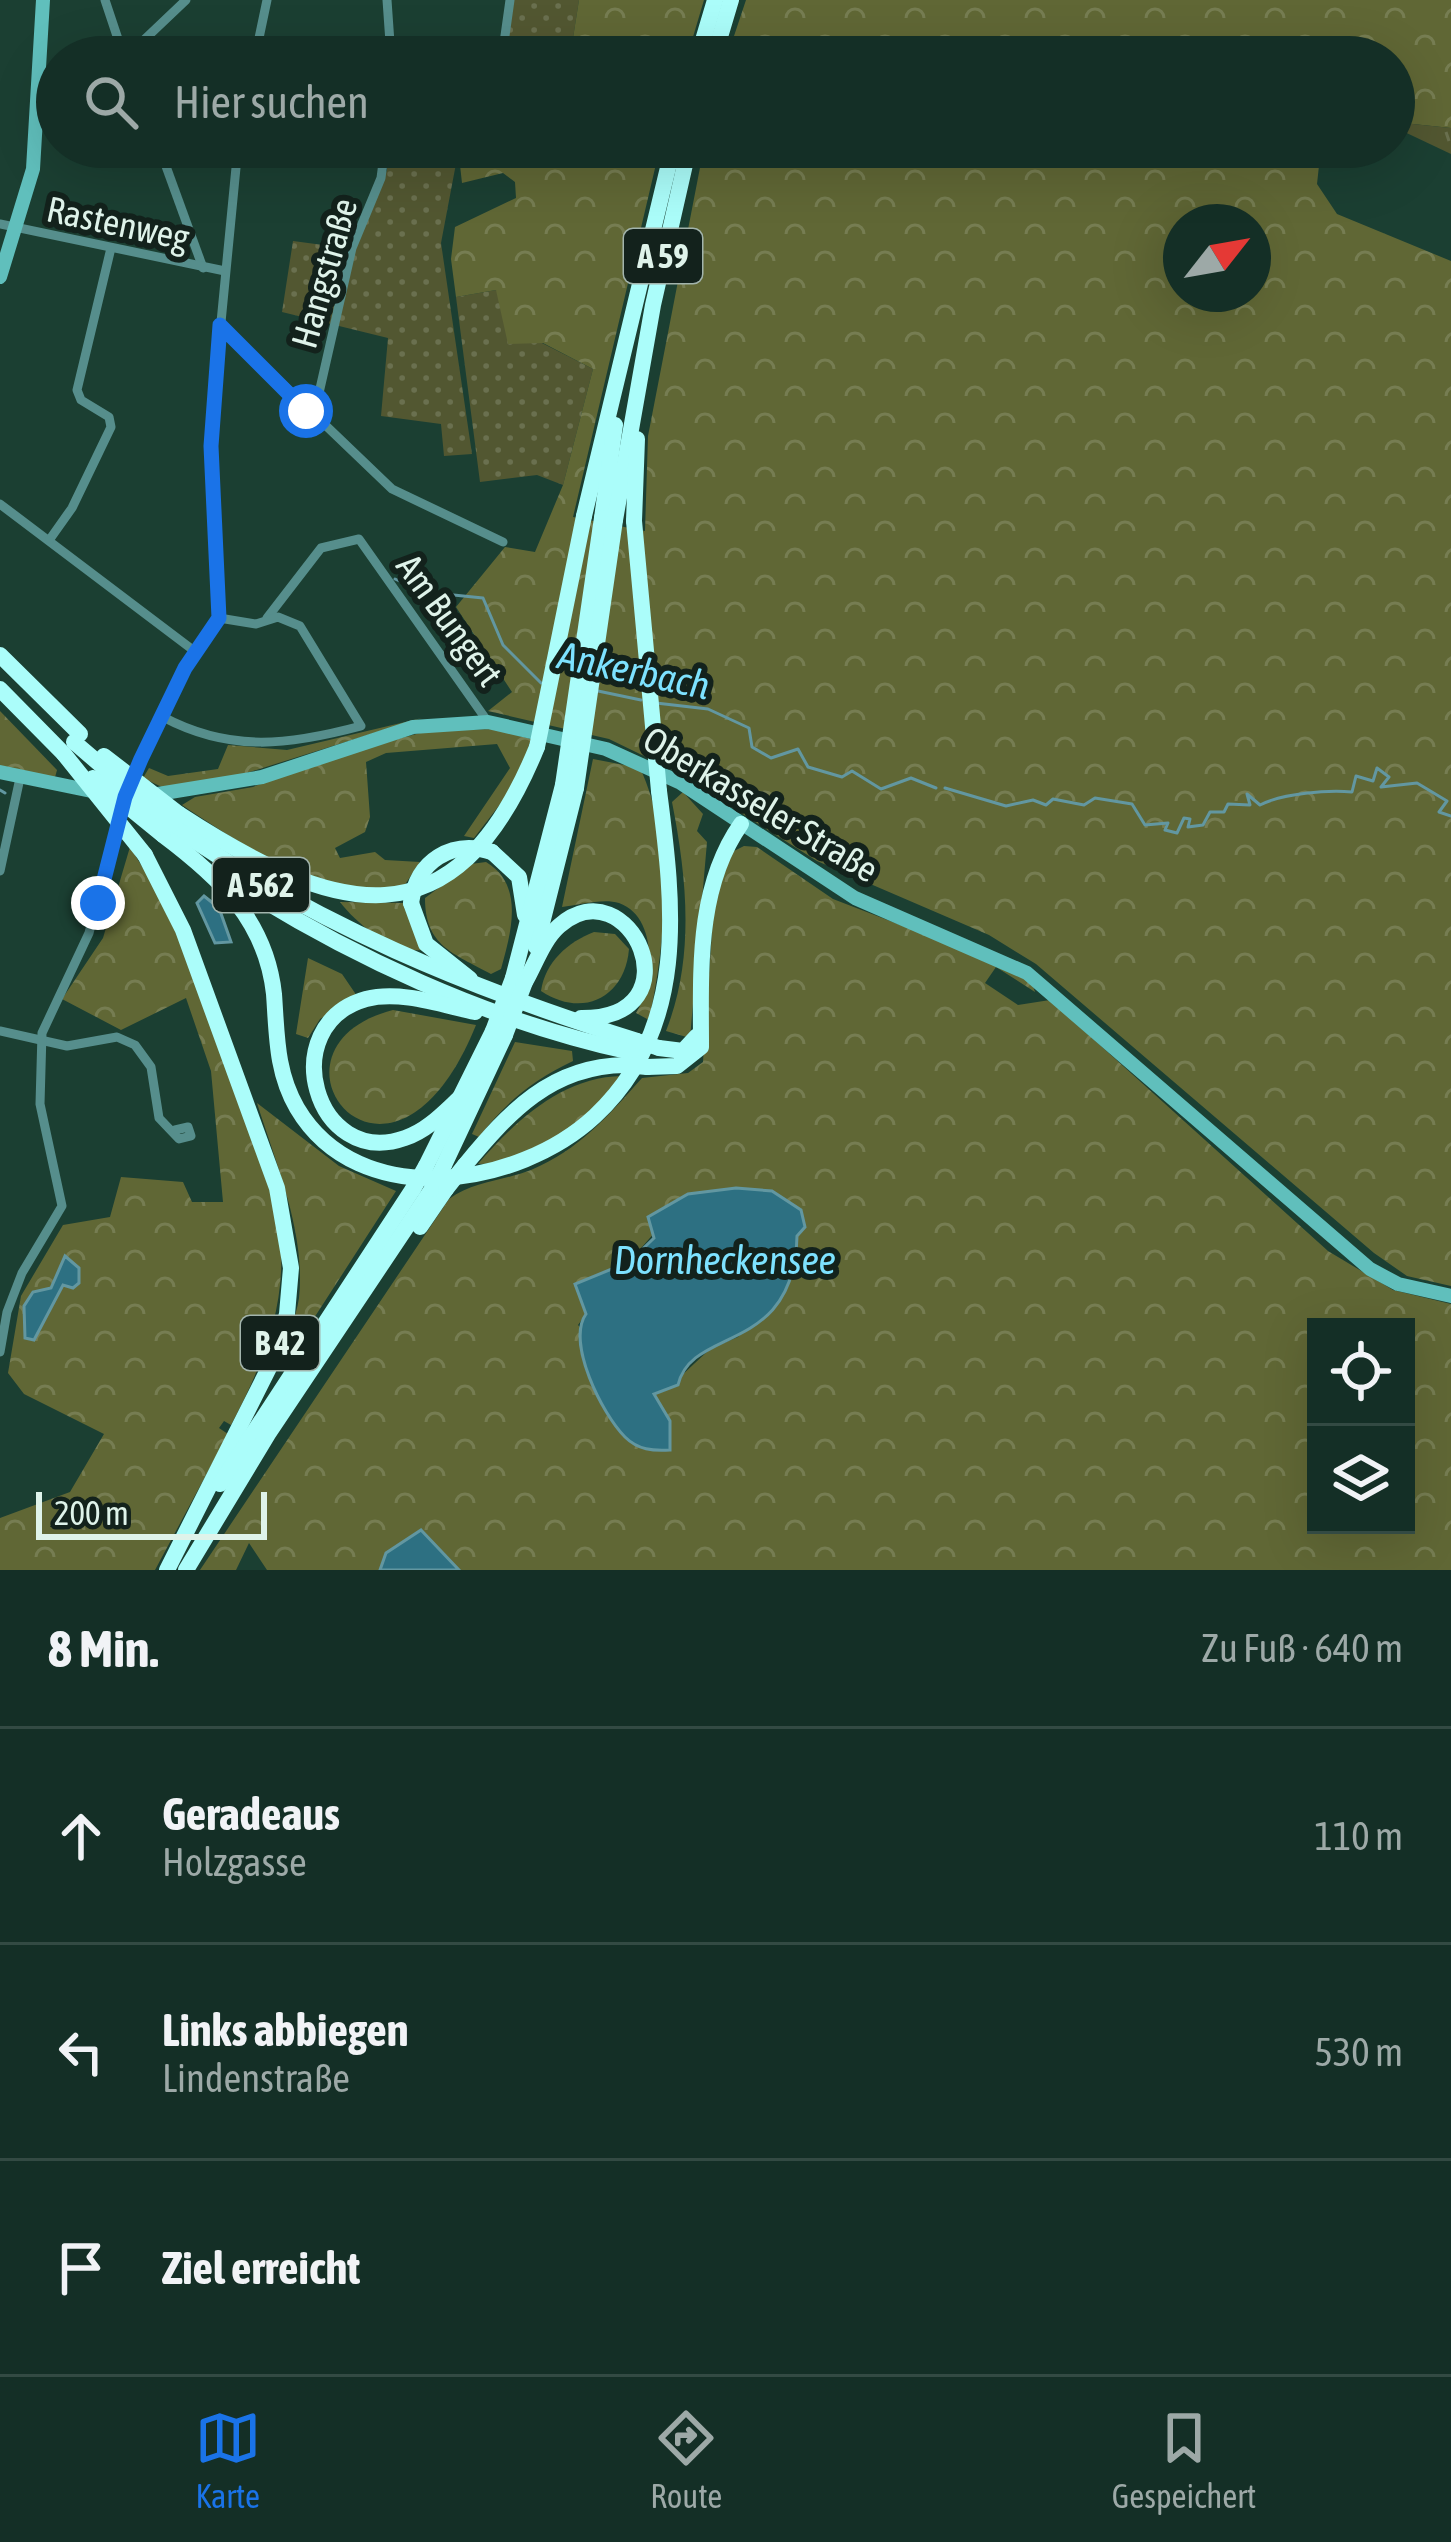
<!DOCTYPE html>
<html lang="de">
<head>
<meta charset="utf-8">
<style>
	body { margin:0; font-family:"Asap Condensed",sans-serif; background:#1d372e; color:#f1f3f6 }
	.controls { position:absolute; right:36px; bottom:36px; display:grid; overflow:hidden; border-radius:0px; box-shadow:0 12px 48px #0002 }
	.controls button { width:108px; height:108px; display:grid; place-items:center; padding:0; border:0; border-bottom:3px solid #334a43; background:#142f26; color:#f1f3f6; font:60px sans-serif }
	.compass { position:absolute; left:1163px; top:204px; width:108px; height:108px; border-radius:50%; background:#142f26; box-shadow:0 12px 48px #0002; rotate:59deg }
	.scale { position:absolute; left:36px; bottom:30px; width:231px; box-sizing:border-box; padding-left:12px; border:6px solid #dff3ea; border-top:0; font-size:33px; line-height:42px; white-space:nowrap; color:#dff3ea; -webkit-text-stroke:9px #13221c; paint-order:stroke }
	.stop { position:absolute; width:36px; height:36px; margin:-27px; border:9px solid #1a73e8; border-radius:50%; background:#fff }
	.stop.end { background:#1a73e8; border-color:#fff; box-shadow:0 3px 12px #0008 }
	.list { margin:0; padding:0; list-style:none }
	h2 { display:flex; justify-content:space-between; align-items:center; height:156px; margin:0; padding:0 48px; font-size:51px }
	h2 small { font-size:39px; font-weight:400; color:#9da9a7 }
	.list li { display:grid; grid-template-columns:78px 1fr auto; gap:36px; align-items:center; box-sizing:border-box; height:216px; padding:0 48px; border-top:3px solid #334a43 }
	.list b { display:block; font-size:45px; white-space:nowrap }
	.list p { margin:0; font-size:39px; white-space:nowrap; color:#9da9a7 }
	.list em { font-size:39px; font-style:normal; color:#9da9a7 }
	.icon { flex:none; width:66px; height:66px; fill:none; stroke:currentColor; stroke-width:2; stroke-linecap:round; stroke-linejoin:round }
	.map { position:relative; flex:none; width:1451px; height:1570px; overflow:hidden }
	.search { position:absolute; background:#142f26; box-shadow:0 12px 48px #0002; left:36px; right:36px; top:36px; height:132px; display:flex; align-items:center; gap:30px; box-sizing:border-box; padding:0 42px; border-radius:66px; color:#9da9a7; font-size:45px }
	.sheet { height:804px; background:#142f26 }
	nav { display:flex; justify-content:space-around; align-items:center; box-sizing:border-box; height:168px; border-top:3px solid #334a43; background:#142f26; font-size:33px; color:#9da9a7 }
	nav a { display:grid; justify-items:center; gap:6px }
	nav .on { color:#1a73e8 }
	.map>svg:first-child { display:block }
	.grass { fill:url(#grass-dots) }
	.forest { fill:url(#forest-crowns); fill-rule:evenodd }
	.park { fill:url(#park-tufts) }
	.water { fill:#2d7082; stroke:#6297a1; stroke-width:3 }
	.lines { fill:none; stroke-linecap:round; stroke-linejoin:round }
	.stream { stroke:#6297a1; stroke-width:3 }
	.street { stroke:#568e8c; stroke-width:9 }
	.secondary { stroke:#60bfbc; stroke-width:14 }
	.highway { stroke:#abfdfa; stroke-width:16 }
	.highway-bridge { stroke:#abfdfa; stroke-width:16 }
	.route { stroke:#1a73e8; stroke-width:15 }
	.labels { text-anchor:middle; stroke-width:12; stroke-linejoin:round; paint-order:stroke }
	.shield { fill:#13221c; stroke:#a2b4ac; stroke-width:3 }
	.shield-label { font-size:33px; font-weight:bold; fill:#dff3ea }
	.street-label { font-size:36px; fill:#dff3ea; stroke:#13221c }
	.water-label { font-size:39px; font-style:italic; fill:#7de2ff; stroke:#13221c }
</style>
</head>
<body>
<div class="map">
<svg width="1451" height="1570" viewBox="0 0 1451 1570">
	<defs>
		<pattern id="grass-dots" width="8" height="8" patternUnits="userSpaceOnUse" patternTransform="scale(3)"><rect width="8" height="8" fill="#525731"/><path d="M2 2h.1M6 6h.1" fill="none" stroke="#6a704f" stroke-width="1.8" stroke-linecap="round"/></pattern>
		<pattern id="forest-crowns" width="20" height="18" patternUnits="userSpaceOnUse" patternTransform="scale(3)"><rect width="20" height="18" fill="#606735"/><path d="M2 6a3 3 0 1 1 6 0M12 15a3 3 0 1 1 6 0" fill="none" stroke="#767d52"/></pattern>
		<pattern id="park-tufts" width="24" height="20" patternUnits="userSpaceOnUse" patternTransform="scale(3)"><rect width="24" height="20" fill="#525731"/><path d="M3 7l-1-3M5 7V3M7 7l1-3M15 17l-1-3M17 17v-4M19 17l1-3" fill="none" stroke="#6a704f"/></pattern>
	</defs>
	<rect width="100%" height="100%" fill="#1b3f32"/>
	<g class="grass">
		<polygon points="513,0 579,0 570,57 505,57"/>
		<polygon points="388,147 456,147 458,153 441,243 472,454 444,456 441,424 381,416 388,338 282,312 293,241 353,249 387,170"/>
		<polygon points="496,290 542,343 593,369 563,485 537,475 480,482 456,297"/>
	</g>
	<g class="forest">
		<polygon points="579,0 704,0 687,57 570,57"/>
		<polygon points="746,0 1451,0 1451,128 1394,122 1394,57 727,57"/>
		<path d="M458 147H660L573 517 645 531 648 436 704 147H1321L1317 184 1337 214 1451 261V1286L1407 1276 1374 1253 1036 964 989 935 817 861 675 771 609 739 488 711 512 692 456 607 505 547 535 552 563 485 593 369 543 343 508 344 496 290 456 297 451 259 455 227 516 198 515 182 503 173 462 183ZM1181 222H1253V294H1181Z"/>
		<polygon points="0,711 57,770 54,781 0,766"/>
		<polygon points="422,718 221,781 166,789 143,778 149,768 168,776 218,769 228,745 287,750"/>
		<path d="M494 729 531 739 518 781 474 838 464 836 510 768 497 744 386 753 366 762 370 817 365 832 335 848 340 858 375 852 385 860 420 862 404 886C326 903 244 846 182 805L195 797 253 787 336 755 428 731Z"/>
		<path d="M593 759 640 768C675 843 666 941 649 1020L636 1013C654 985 659 917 619 903 603 898 579 905 562 907Z"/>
		<path d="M683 792 703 814 697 831 707 842 690 1038 666 1031C695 957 687 879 672 802Z"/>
		<path d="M744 846 757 847 833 899 999 963 1032 983 1035 992 996 967 985 983 1018 1005 1050 1000 1328 1251 1393 1290 1451 1304V1570H459L421 1530 380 1570H267L249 1543 236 1570H200L449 1199C474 1181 503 1181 531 1170 579 1150 608 1116 642 1078L688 1073 703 1062 714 903 732 852ZM772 1191 797 1268 738 1337 710 1349 665 1391 654 1394 670 1421 578 1325 586 1314 575 1284 629 1262 688 1194ZM1316 1327H1406V1525H1316Z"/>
		<path d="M130 847 170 912 274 1199C294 1284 271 1349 231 1425L224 1421 219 1428 228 1434 155 1570H0V1518L70 1492 104 1434 24 1394 8 1373 21 1296 63 1225 110 1217 121 1177 183 1182 192 1202H223L211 1071 186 998 121 1030 62 999 103 938Z"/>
		<path d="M486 862C525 885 511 933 501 969L491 974C453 953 425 946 425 898L471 864Z"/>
		<path d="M340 902 404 903 423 950C393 954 357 924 340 902Z"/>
		<path d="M594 932 615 934 629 949C625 997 583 1019 541 991 545 962 568 942 594 932Z"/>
		<polygon points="308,958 342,974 357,996 320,1019 308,1038 296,1034"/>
		<path d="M393 1010 476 1025C390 1237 245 1048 393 1010Z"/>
		<path d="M515 1042 572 1051 573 1061C533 1080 506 1102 479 1137L472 1134Z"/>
		<path d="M622 1076C584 1121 541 1164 478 1164 515 1121 562 1077 622 1076Z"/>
		<path d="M257 1103 339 1166 396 1191 285 1363C283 1340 296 1321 299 1298 306 1233 276 1164 257 1103Z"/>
	</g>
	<polygon class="park" points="1394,122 1451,128 1451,154 1394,127"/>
	<g class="water">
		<polygon points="204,896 219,908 231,942 215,943 197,903"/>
		<path d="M736 1188 772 1191 801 1210 805 1227 797 1236C794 1356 692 1325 678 1385L654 1394 670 1421V1450C653 1451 638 1450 625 1437 602 1414 566 1342 586 1314L575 1284 629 1262 654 1238 648 1217 688 1194Z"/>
		<polygon points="65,1256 79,1268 79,1283 73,1288 63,1285 34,1340 25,1338 24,1306 33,1292 51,1288"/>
		<polygon points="421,1530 459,1570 380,1570 386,1553"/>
	</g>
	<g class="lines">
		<g class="stream">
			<polyline points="395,579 424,592 483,598 503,645 541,683"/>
			<polyline points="598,691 641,700"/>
			<polyline points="656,703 708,709 749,728 752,747 771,758 798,749 808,767 842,777 852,771 881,789 911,778 936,788"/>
			<path d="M945 788 1006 806 1033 800 1046 805 1053 799 1084 805 1095 798 1132 804 1145 825 1168 823 1165 830 1177 833 1184 818 1190 819 1188 827 1203 825 1210 812H1224L1228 804 1250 805 1247 794 1260 805C1283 793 1328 790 1352 792L1356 776 1373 781 1377 768 1389 777 1381 787 1417 783 1447 801 1439 812 1451 816"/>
			<polyline points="0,790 5,793"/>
		</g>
		<g class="street">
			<polyline points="105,0 124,57"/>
			<polyline points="387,0 391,57"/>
			<polyline points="126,57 186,0"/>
			<polyline points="255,57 267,0"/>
			<polyline points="502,57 510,0"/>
			<polyline points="38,97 57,95"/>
			<polyline points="159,147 203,268"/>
			<polyline points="457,147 459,152 464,147"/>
			<polyline points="0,224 225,271"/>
			<polyline points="221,325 392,489 503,542"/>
			<polyline points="306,411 319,393 352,248 381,178 385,147"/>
			<polyline points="0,504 197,653"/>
			<polyline points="50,539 72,508 111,427 109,417 81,400 77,390 111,248"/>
			<polyline points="267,618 321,548 359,539 488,722"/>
			<path d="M163 717C231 753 290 745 361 726L300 626 278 617 256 624 219 618"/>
			<polyline points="134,777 185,668 219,618 212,415 238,147"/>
			<polyline points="0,871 20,778"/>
			<polyline points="0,1031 67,1046 117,1037 135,1045 151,1067 159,1118 179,1139 191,1136 188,1127 175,1130"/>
			<polyline points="0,1352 7,1312 22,1273 62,1206 40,1104 42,1033 89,933 118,821"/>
		</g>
		<g class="secondary">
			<polyline points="0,277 33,169 43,0"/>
			<polyline points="0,772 101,793"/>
			<polyline points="152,795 262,777 413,727 488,722 606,749 679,782 855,898 1027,973 1370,1269 1398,1284 1451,1296"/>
		</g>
		<g class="highway">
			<polyline points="698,57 715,0"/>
			<polyline points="714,57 731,0"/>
			<polyline points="584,516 673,147"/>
			<polyline points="602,518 615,425"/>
			<polyline points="615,520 653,305 689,147"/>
			<polyline points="634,521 637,439"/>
			<polyline points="0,655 80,734"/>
			<polyline points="0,689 64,754"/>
			<path d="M179 814C334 915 454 951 537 747"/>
			<path d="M171 825C316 925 469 988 637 1041"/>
			<path d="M163 835C219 877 266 920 274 994 277 1035 276 1072 297 1108 359 1213 519 1187 595 1116 689 1028 674 906 659 791"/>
			<polyline points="492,852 519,877 525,915"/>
			<polyline points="145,855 183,930 277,1188 291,1268 287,1314 274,1358 167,1570"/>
			<path d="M226 877C348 956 489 1021 631 1052"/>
			<polyline points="411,903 426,944 470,979"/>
			<polyline points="536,947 576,788"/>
			<polyline points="513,978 563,785"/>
			<path d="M525 982C535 965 543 940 559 926 629 864 700 1019 581 1018"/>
			<polyline points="659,1048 683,1051 697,1036"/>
			<path d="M647 1067 677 1066 701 1047C701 971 696 888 741 824"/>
			<path d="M464 1094C446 1110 429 1130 405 1138 315 1170 274 1025 366 999 400 990 442 1005 475 1012"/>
			<polyline points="444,1165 505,1035"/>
			<path d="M465 1165C509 1112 551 1066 625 1065"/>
			<polyline points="426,1166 493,1031"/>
			<polyline points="420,1227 446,1189"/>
			<polyline points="220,1484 413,1189"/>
			<polyline points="186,1570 268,1434 432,1189"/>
		</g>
		<g class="highway-bridge">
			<polyline points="634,521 659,791"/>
			<polyline points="74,742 171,825"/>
			<polyline points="537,747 584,516"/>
			<polyline points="64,754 145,855"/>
			<polyline points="104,756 179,814"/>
			<polyline points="93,778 163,835"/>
			<polyline points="563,785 602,518"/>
			<polyline points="576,788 615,520"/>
			<path d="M411 903C417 861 451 839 492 852"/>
			<polyline points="493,1031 513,978"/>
			<polyline points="505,1035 525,982"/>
			<polyline points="637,1041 659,1048"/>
			<polyline points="625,1065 647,1067"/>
			<polyline points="413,1189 426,1166"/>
			<polyline points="432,1189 444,1165"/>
			<polyline points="446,1189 465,1165"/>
		</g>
	</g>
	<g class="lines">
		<polyline class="route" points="98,903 125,797 141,759 185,668 219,618 211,446 220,325 306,411"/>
	</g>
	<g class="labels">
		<g class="shield">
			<rect x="624" y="229" width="78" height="54" rx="9"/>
			<rect x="213" y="858" width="96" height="54" rx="9"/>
			<rect x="241" y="1316" width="78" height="54" rx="9"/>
		</g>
		<g class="shield-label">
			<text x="663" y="268">A 59</text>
			<text x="261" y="897">A 562</text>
			<text x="280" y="1355">B 42</text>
		</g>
		<g class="street-label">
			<text transform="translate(118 223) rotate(12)" y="13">Rastenweg</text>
			<text transform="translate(324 273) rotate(-74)" y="13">Hangstraße</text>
			<text transform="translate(450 620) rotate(54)" y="13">Am Bungert</text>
			<text transform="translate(761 804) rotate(31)" y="13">Oberkasseler Straße</text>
		</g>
		<g class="water-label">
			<text transform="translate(634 670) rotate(12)" y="14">Ankerbach</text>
			<text x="725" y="1274">Dornheckensee</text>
		</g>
	</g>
</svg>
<div class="controls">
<button><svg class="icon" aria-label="locate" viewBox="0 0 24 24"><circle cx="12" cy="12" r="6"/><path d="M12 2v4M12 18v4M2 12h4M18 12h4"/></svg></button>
<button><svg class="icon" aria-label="layers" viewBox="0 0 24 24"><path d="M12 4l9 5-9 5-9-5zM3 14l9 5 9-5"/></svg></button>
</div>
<svg class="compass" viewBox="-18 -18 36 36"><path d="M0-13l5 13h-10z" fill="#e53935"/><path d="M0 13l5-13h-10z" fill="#9da9a7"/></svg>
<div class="scale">200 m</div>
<div class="stop" style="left:306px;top:411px"></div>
<div class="stop end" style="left:98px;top:903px"></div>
<div class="search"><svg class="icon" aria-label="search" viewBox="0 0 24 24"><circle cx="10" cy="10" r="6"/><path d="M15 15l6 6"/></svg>Hier suchen</div>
</div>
<section class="sheet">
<h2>8 Min.<small>Zu Fuß · 640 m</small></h2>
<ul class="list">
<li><svg class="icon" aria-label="ahead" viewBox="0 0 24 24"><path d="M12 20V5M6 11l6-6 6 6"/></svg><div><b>Geradeaus</b><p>Holzgasse</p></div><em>110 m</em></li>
<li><svg class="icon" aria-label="left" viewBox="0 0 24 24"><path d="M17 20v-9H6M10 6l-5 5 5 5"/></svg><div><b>Links abbiegen</b><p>Lindenstraße</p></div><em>530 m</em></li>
<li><svg class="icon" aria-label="arrive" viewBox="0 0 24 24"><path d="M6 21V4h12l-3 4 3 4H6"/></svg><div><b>Ziel erreicht</b></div></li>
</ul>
</section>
<nav>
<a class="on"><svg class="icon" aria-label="map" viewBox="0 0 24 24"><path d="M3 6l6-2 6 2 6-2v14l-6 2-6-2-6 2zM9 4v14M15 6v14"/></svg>Karte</a>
<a><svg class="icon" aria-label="directions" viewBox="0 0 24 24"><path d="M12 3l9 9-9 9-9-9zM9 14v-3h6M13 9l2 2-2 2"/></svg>Route</a>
<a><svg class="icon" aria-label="saved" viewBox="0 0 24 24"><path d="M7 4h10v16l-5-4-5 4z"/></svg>Gespeichert</a>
</nav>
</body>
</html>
